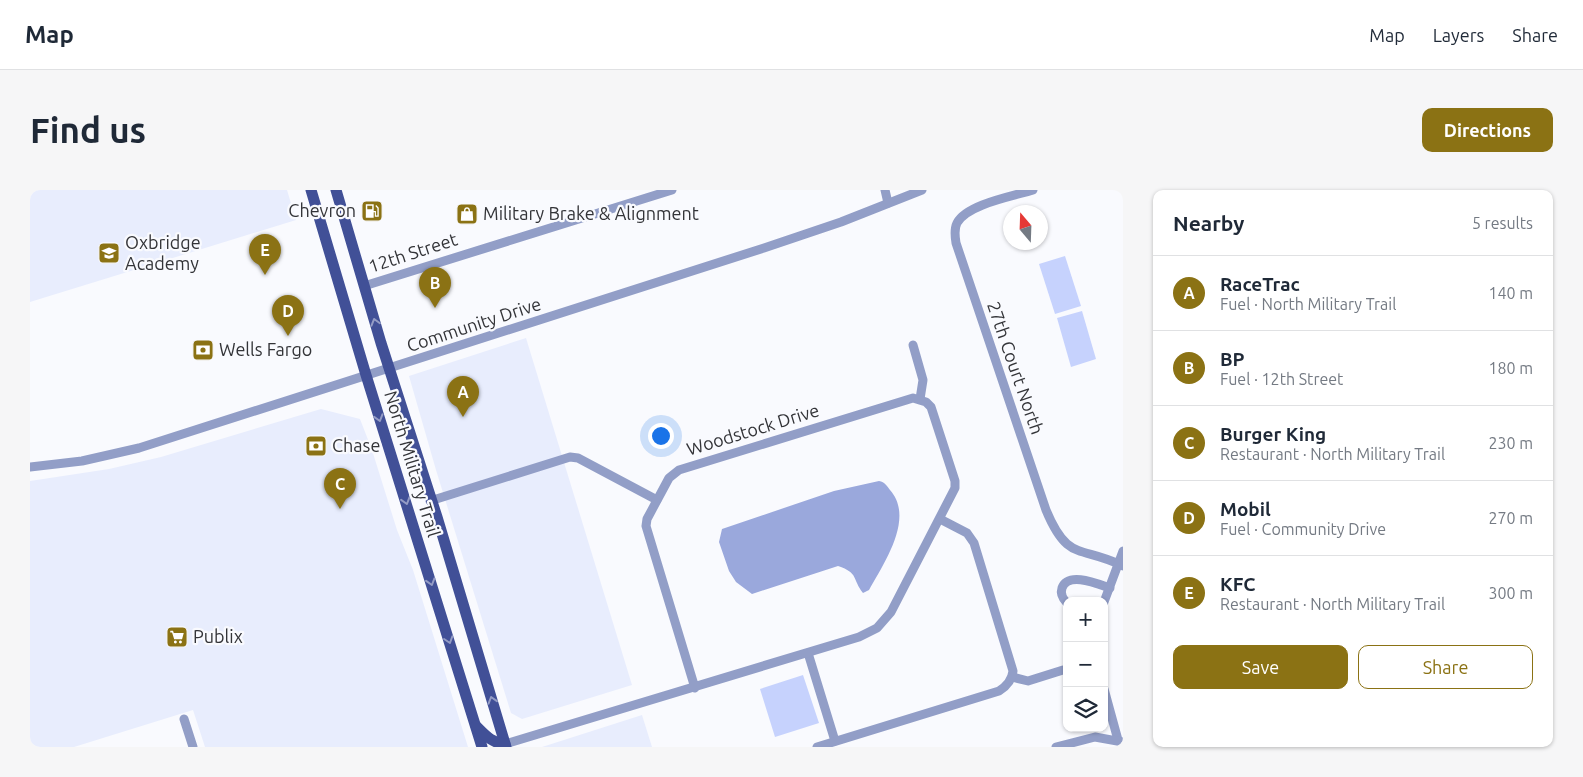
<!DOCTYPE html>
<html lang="en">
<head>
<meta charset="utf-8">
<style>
	body { margin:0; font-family:Ubuntu,sans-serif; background:#f6f6f7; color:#1f2937 }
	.controls { position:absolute; right:15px; bottom:15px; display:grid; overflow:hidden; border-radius:10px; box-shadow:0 1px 4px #0004 }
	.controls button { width:45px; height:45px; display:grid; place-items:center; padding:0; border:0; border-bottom:1px solid #e0e1e3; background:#fff; color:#1f2937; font:25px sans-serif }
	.compass { position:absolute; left:973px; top:15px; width:45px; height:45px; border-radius:50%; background:#fff; box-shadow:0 1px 4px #0004; rotate:341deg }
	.you { position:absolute; left:630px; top:245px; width:18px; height:18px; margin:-12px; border:4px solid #fff; border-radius:50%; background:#1a73e8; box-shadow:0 0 0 8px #1a73e833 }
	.badge { display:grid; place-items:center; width:32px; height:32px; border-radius:50%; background:#8b7214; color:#fff; font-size:16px; font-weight:700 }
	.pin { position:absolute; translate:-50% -41px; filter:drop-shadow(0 1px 2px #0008) }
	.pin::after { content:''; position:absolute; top:26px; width:18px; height:15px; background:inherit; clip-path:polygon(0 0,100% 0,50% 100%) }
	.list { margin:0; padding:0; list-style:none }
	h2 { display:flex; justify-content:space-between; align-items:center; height:65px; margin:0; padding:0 20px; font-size:21px }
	h2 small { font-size:16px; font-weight:400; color:#747a83 }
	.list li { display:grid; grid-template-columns:32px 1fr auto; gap:15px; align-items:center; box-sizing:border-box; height:75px; padding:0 20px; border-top:1px solid #e0e1e3 }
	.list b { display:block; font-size:19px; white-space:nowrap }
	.list p { margin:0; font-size:16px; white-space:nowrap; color:#747a83 }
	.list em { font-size:16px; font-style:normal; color:#747a83 }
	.actions { display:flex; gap:10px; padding:15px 20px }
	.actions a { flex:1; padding:11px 0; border:1px solid #8b7214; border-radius:10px; text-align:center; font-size:18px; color:#8b7214 }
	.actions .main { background:#8b7214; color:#fff }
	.icon { flex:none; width:28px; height:28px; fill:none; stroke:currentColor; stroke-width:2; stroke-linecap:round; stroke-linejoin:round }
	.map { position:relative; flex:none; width:1093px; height:557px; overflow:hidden; border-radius:10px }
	header { display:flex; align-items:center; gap:30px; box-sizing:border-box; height:70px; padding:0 25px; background:#fff; border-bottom:1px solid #e0e1e3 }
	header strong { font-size:24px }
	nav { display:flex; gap:28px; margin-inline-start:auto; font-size:18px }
	.intro { display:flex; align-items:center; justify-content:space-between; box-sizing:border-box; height:120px; padding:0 30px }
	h1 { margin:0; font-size:35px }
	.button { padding:12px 22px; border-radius:10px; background:#8b7214; color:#fff; font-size:18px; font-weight:700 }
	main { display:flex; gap:30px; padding:0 30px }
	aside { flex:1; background:#fff; border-radius:10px; box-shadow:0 1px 4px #0004 }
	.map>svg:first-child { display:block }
	.built { fill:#e8edfd }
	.green { fill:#c6d2fd }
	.water { fill:#9aa8dc }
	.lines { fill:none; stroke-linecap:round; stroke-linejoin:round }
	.minor { stroke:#929ec7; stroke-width:9 }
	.major { stroke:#415097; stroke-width:11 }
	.oneway { stroke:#949cc5 }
	.labels { text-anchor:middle; stroke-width:4.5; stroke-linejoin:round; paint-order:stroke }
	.poi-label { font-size:18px; fill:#333438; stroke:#f9fafe; text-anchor:start }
	.street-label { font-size:18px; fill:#333438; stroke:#f9fafe }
</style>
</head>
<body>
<header>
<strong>Map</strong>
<nav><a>Map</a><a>Layers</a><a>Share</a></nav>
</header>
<div class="intro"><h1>Find us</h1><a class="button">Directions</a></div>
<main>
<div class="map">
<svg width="1093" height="557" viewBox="0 0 1093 557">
	<rect width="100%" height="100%" fill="#f9fafe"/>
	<g class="built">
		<polygon points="0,0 257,0 266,30 0,112"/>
		<polygon points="496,148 602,495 492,529 481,523 406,280 379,186"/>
		<polygon points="291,219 330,229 342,260 367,340 383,380 438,557 175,557 163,520 44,557 0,557 0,291 79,279 131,267"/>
		<polygon points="612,525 622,557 512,557"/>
	</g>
	<g class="green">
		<polygon points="1035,66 1051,116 1025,124 1009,74"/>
		<polygon points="1052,121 1066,169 1041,177 1027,128"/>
		<polygon points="773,485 789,533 745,547 730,499"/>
	</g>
	<path class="water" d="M849 291C855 292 857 296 860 300 885 328 854 373 839 400L833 403C822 389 829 383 808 376L722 404 706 392 699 381 689 352 692 339 804 301Z"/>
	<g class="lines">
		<g class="minor">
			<polyline points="855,0 858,13"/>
			<path d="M1003 0C984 6 937 14 927 33 924 39 925 47 926 53L1016 320C1038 373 1051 355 1093 376"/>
			<polyline points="334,96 642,0"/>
			<polyline points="883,155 893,190 890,209"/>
			<polyline points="0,277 52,271 109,258 734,58 811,32 892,0"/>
			<polyline points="400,311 540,267 548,268 627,310"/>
			<polyline points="1074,412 1093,361"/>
			<path d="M1037 413C1033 409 1030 404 1032 398 1038 381 1068 394 1080 398"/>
			<polyline points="778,463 805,551"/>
			<polyline points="982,487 998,491 1033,480"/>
			<polyline points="1074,499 1088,550"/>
			<polyline points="154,529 163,557"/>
			<polyline points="475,554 829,447 847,438 861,422 925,298 925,291 901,217 896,212 883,208 649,280 639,288 617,329 616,336 665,498"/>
			<path d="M787 557 969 501C977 496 982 490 983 481L944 353 937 343 910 329"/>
			<polyline points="1026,557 1065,547 1093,552"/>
		</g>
		<g class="major">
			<polyline points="281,0 336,185 452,557"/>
			<polyline points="306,0 351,153 407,327 476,557"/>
			<path d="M446 536C456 546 462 553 475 554"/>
		</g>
	</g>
	<defs><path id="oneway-chevron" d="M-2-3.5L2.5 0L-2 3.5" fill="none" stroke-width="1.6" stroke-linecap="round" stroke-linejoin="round" transform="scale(1.25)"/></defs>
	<g class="oneway">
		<use href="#oneway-chevron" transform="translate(345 132) rotate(-106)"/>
		<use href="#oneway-chevron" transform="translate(349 228) rotate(73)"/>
		<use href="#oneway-chevron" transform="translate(376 311) rotate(73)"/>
		<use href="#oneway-chevron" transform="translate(401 392) rotate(73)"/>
		<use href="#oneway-chevron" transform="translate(419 450) rotate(72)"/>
		<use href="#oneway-chevron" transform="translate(462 510) rotate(-107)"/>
	</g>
	<defs>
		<g id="fuel-square" transform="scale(1.125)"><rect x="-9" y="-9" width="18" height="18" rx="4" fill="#8b7214" stroke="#f9fafe"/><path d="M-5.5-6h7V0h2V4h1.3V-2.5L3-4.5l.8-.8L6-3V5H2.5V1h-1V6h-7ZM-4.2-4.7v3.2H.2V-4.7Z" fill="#fff"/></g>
		<g id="shop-square" transform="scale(1.125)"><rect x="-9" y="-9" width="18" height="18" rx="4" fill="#8b7214" stroke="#f9fafe"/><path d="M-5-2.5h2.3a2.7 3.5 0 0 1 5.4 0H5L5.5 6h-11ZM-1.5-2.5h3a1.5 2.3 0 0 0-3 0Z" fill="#fff"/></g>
		<g id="school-square" transform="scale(1.125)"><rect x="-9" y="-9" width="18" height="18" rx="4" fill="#8b7214" stroke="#f9fafe"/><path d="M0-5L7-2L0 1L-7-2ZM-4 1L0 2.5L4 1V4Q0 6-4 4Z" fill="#fff"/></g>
		<g id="bank-square" transform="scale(1.125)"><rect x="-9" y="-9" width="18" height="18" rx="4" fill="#8b7214" stroke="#f9fafe"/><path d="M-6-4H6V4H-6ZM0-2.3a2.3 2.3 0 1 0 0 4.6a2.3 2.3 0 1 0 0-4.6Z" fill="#fff"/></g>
		<g id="supermarket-square" transform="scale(1.125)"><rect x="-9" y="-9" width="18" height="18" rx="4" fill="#8b7214" stroke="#f9fafe"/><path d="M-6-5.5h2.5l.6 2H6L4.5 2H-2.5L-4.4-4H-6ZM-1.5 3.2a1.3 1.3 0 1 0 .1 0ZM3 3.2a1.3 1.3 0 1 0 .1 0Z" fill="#fff"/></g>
	</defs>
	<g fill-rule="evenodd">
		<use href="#fuel-square" x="342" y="21"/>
		<use href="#shop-square" x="437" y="24"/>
		<use href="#school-square" x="79" y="63"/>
		<use href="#bank-square" x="173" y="160"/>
		<use href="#bank-square" x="286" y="256"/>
		<use href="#supermarket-square" x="147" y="447"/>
	</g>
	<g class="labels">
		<g class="poi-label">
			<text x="326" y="27" text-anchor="end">Chevron</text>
			<text x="453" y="30">Military Brake &amp; Alignment</text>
			<text x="95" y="59">Oxbridge<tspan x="95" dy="21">Academy</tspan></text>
			<text x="189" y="166">Wells Fargo</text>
			<text x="302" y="262">Chase</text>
			<text x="163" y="453">Publix</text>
		</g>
		<g class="street-label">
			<text transform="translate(383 63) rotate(-18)" y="6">12th Street</text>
			<text transform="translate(444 135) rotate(-18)" y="6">Community Drive</text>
			<text transform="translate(985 178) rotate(71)" y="6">27th Court North</text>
			<text transform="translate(723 240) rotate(-17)" y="6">Woodstock Drive</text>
			<text transform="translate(382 274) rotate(73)" y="6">North Military Trail</text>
		</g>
	</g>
</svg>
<div class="controls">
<button>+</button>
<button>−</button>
<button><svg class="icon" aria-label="layers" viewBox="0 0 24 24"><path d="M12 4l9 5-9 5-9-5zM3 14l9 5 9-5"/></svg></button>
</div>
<svg class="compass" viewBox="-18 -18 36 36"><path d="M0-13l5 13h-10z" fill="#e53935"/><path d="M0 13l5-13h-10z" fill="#747a83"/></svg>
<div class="you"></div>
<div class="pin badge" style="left:433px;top:227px">A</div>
<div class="pin badge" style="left:405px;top:118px">B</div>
<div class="pin badge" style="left:310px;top:319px">C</div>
<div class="pin badge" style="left:258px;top:146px">D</div>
<div class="pin badge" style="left:235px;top:85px">E</div>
</div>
<aside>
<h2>Nearby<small>5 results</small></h2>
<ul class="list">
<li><span class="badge">A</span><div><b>RaceTrac</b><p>Fuel · North Military Trail</p></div><em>140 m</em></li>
<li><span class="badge">B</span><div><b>BP</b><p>Fuel · 12th Street</p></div><em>180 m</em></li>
<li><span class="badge">C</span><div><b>Burger King</b><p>Restaurant · North Military Trail</p></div><em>230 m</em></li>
<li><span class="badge">D</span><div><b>Mobil</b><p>Fuel · Community Drive</p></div><em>270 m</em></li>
<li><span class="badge">E</span><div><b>KFC</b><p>Restaurant · North Military Trail</p></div><em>300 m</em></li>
</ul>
<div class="actions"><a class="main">Save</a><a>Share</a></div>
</aside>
</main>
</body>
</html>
